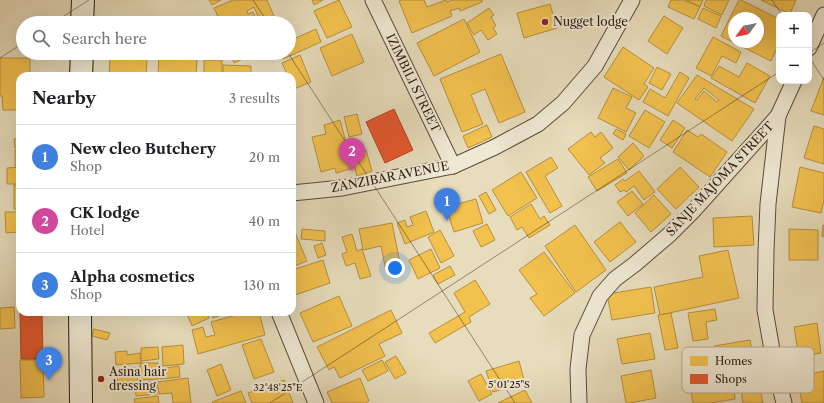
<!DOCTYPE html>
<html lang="en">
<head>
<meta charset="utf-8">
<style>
	body { margin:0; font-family:"Libre Caslon Text",serif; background:#f6f6f6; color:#202124 }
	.controls { position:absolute; right:12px; top:12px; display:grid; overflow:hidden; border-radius:8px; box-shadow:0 4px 16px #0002 }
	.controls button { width:36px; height:36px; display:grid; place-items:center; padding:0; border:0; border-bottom:1px solid #e0e0e0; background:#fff; color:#202124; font:20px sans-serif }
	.compass { position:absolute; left:728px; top:12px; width:36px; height:36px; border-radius:50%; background:#fff; box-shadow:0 4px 16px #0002; rotate:237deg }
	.you { position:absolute; left:395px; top:268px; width:14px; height:14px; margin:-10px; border:3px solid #fff; border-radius:50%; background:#1a73e8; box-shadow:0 0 0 6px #1a73e833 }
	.badge { display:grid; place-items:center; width:26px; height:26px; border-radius:50%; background:#d93025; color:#fff; font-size:13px; font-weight:700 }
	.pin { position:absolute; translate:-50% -33px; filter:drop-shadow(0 1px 2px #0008) }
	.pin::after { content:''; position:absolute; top:21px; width:14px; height:12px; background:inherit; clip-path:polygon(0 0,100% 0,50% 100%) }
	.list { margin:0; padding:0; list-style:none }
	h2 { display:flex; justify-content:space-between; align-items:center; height:52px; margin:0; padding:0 16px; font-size:17px }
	h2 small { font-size:13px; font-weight:400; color:#757577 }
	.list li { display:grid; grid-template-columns:26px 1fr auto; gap:12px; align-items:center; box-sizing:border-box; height:64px; padding:0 16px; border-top:1px solid #e0e0e0 }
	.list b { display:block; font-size:15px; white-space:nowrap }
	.list p { margin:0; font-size:13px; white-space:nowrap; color:#757577 }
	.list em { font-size:13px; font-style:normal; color:#757577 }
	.icon { flex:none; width:22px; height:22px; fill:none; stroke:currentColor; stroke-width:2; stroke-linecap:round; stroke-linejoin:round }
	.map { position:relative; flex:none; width:824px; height:403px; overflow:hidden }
	.search { position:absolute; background:#fff; box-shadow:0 4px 16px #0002; left:16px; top:16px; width:280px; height:44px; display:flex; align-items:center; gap:10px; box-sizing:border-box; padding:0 14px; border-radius:22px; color:#757577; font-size:15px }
	.panel { position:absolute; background:#fff; box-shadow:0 4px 16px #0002; left:16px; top:72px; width:280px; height:244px; border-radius:12px }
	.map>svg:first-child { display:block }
	.homes { fill:#f2c14e; stroke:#b58f3c; fill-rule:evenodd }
	.shops { fill:#e4572e; stroke:#ac4526 }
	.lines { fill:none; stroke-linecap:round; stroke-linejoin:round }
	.minor-casing { stroke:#584b3c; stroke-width:17 }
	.secondary-casing { stroke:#281b12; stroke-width:24 }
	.minor { stroke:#efe8d3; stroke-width:15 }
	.secondary { stroke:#efe8d3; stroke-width:22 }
	.ticks { fill:none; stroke:#281b12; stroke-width:1; stroke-opacity:0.45 }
	.poi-dot { fill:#8f2418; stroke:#efe8d3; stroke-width:1.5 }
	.labels { text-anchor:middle; stroke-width:4; stroke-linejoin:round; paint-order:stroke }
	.poi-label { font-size:12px; fill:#281b12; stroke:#efe8d3; text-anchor:start }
	.street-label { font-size:12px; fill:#281b12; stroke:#efe8d3 }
	.key { fill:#efe8d3; stroke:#b3aa99; stroke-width:1 }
	.key-label { font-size:11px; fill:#281b12 }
	.ticks-label { font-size:10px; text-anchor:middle; fill:#281b12; stroke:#efe8d3; stroke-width:4; stroke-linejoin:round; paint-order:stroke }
</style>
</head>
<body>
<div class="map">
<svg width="824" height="403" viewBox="0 0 824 403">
	<rect width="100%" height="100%" fill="#e7dcbb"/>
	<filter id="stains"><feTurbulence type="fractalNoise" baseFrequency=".005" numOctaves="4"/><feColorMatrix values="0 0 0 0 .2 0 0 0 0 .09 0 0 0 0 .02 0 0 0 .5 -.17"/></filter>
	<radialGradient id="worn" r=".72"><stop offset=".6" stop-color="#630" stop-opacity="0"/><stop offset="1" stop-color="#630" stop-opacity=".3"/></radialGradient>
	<g class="homes">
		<polygon points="209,0 221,0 212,5"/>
		<polygon points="233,0 267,0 277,23 261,23 254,7 247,11 248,14 253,12 258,23 221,23 214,8"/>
		<polygon points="312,0 323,0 314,5"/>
		<polygon points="339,0 352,27 327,38 314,11"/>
		<polygon points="401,0 424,0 427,7 446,0 447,2 452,0 482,0 482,2 460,11 459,8 450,11 452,16 412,33 399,1"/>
		<polygon points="671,0 684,0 700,7 694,19 668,7"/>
		<polygon points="687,0 703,0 700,7"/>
		<polygon points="706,0 729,0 722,15 704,6"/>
		<path d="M739 0H741L779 19V44L771 61 721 36ZM734 18H758V42H734Z"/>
		<polygon points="761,0 796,0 790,14"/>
		<polygon points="550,4 557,28 524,38 517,13"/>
		<polygon points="489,8 494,15 491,17 496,26 493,28 497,34 488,40 481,30 474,35 467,23"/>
		<polygon points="703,8 721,16 716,28 698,19"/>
		<polygon points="664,16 683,28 667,54 648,41"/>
		<polygon points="464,19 480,52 434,76 417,43"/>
		<polygon points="316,29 321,42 283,59 280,53 289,53 289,41"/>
		<polygon points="352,34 364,62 332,76 320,48"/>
		<polygon points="713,37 741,52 736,63 722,56 711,76 696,68"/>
		<polygon points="623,47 654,68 644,84 648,87 639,100 604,77"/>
		<polygon points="230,53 245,53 247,57 234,63"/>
		<polygon points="501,54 525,112 499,123 485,89 471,95 483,124 462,132 440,79"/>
		<polygon points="300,55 311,82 294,89 292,86 292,76 288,76 282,63"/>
		<polygon points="159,56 197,59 196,76 158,76"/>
		<polygon points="110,57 147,59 146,76 109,76"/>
		<polygon points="0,58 30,58 30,76 20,76 20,110 3,110 2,96 0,96"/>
		<rect x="204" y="60" width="18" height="16"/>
		<polygon points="747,63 770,76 755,103 711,78 719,66 739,77"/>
		<polygon points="223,65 251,66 251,76 223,76"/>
		<polygon points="657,67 671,74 662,90 649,83"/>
		<polygon points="680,72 689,78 668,116 643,102 650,89 665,98"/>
		<path d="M697 75 754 109 732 141 677 103ZM704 88 719 100 717 102 704 91 697 100 695 99Z"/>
		<polygon points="824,77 824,115 811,111"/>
		<polygon points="613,88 632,97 626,108 636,113 626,132 598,118"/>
		<polygon points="645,110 665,122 649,148 629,136"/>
		<polygon points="357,114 362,134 349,137 344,117"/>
		<polygon points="340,120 353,168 336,173 335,168 321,172 312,137 326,134 324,125"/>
		<polygon points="673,120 685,128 672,148 660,140"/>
		<polygon points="487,125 492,137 468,148 463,136"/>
		<polygon points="814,126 824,129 824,164 804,158"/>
		<polygon points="616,129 626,134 623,140 613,134"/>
		<polygon points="687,130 698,137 701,134 727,152 710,177 673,152"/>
		<polygon points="591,132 595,137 601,132 613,148 600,158 605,163 589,175 568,149"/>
		<polygon points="14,139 20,139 20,148 15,148"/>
		<polygon points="633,143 644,156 629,170 618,157"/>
		<rect x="15" y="150" width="5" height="16"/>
		<polygon points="366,150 372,171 357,176 351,155"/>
		<polygon points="551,157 558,168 545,176 562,206 550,213 526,172"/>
		<polygon points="618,159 627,173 597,191 588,177"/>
		<polygon points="20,167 20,184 7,184 7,168"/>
		<polygon points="680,167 699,187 676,209 657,189"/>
		<polygon points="800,167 824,173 824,200 821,213 792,207"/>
		<polygon points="639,171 655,192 644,200 634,186 626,192 624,190 620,192 615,185 623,179 625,181"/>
		<polygon points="521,172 537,198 508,216 492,190"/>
		<rect x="14" y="185" width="6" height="24"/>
		<polygon points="632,191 643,204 628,216 617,202"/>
		<polygon points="486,192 496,210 489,214 479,196"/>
		<polygon points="654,195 671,214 651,232 635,213"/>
		<polygon points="476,199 483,223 454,232 446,207"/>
		<polygon points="531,204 540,219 544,216 550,225 529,238 522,227 517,230 510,217"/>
		<polygon points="426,211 434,232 405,244 397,223 405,220 407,227 413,225 410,217"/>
		<polygon points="5,212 20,212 20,232 6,233"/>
		<polygon points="752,216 754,245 714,247 713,218"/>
		<polygon points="620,222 636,242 610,262 594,242"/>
		<polygon points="392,223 401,268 386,271 381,246 363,250 359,229"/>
		<polygon points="487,224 495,240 481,247 473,231"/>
		<polygon points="292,225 307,261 292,267"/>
		<polygon points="575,225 606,270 576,292 545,246"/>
		<polygon points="823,225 824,225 824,237 822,236"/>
		<polygon points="302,229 325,231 325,241 301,239"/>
		<polygon points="789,229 818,230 818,260 789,260"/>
		<polygon points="440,230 454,256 441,263 428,237"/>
		<polygon points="352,234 357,251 362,249 371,276 360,279 355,263 346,266 342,254 347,252 342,237"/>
		<polygon points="322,243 326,255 318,258 314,246"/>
		<polygon points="431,249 440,268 418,279 409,260"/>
		<polygon points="728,250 739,298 660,315 654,287 703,277 699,256"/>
		<polygon points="544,252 575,293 544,316 530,298 537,294 519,270"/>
		<polygon points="323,260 330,283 295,295 292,287 292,270"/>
		<polygon points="450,266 455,275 438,284 433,275"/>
		<polygon points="475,280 490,304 469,317 471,322 435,343 429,333 465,312 454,293"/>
		<polygon points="651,287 655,313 612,320 607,294"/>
		<polygon points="339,296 352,326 313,342 300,313"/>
		<polygon points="14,307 15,328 0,329 0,308"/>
		<polygon points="715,309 717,320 706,322 708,339 693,341 688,313"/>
		<polygon points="391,310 402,333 379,344 385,356 340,378 334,367 329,370 317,347"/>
		<polygon points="186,312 206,312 209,318 192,326"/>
		<polygon points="211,312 230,312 213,318"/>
		<polygon points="247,312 259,312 265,335 198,354 192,330 203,327 206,337 215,335 211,322"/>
		<polygon points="671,313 678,348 665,350 658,315"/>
		<polygon points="817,323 821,353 799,357 794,327"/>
		<polygon points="94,329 110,333 107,340 92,336"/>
		<polygon points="650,333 655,359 622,364 617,339"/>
		<polygon points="261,339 274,372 254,379 242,345"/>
		<polygon points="750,340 757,380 721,386 714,346"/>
		<polygon points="183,345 184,364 163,366 162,347"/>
		<polygon points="158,347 159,359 141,361 141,348"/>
		<polygon points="127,351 127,355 140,353 141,363 116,365 115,352"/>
		<polygon points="396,356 406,373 395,379 385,362"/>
		<polygon points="20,360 43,360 44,397 21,398"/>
		<polygon points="382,360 388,371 368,381 362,370"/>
		<polygon points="519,361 525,383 493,392 486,371"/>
		<polygon points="140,363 158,363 158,379 140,380"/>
		<polygon points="221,364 231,390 217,396 207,370"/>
		<polygon points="179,366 180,377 160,379 159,369"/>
		<polygon points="136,368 138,382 118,384 116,370"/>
		<polygon points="651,370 656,398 630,403 626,403 621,376"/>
		<polygon points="824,371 824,403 802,403 797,377"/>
		<polygon points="481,374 492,394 479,401 468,381"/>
		<polygon points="188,378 191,403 173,403 172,393 159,394 157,382"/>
		<polygon points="360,378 369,401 366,403 332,403 327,392"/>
		<polygon points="284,380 293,403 252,403 248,393"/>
		<polygon points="156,381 157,394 136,396 135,383"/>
		<polygon points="734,386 735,399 710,403 693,403 691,392"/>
		<polygon points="760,388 763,403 743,403 741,391"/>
		<polygon points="525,390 532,403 498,403"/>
		<polygon points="241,391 246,403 213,403 212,402"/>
		<polygon points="158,396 159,403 135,403 134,399"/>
	</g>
	<g class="shops">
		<polygon points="394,109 413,150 385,163 366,122"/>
		<polygon points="20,313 42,313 43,359 21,359"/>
	</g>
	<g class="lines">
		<g class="minor-casing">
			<g id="minor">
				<polyline points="373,0 453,166"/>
				<polyline points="809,48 824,15"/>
				<polyline points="292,193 342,188 453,166 495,147 538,124 563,103 595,66 632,0"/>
				<polyline points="279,312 316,403"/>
				<polyline points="579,403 578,369 582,335 600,296 615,279 635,264 670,234 693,211 778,116"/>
				<polyline points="784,403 775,367 765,310 766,251 768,204 778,116 794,81"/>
			</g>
		</g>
		<g class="secondary-casing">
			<g id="secondary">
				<polyline points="82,23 83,0"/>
				<polyline points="81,76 82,53"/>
				<polyline points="80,312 81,403"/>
			</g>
		</g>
		<use href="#minor" class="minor"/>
		<use href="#secondary" class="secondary"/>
	</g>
	<path class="ticks" d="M253 0 268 23M772 0 782 15M53 23 89 0M288 53 515 403M809 53 824 43M809 57 824 80M0 58 23 43M270 403 779 72"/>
	<g class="poi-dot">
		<circle cx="545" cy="22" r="4"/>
		<circle cx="101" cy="379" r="4"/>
	</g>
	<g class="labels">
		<g class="poi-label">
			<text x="553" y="26">Nugget lodge</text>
			<text x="109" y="376">Asina hair<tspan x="109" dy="14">dressing</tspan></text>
		</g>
		<g class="street-label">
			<text transform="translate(413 83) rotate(64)" y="4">IZIMBILI STREET</text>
			<text transform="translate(390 177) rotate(-11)" y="4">ZANZIBAR AVENUE</text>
			<text transform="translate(720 179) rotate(-47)" y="4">SANJE MAJOMA STREET</text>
		</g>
	</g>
	<rect x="682" y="347" width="132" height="46" rx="6" class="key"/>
	<rect x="690" y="356" width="18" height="10" fill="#f2c14e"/>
	<rect x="690" y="374" width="18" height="10" fill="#e4572e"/>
	<g class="key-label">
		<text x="715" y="365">Homes</text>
		<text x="715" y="383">Shops</text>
	</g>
	<g class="ticks-label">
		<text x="509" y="388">5°01'25"S</text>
		<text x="278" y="391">32°48'25"E</text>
	</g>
	<rect width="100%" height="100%" filter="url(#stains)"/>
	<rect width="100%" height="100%" fill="url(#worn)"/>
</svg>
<div class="controls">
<button>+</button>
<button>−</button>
</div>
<svg class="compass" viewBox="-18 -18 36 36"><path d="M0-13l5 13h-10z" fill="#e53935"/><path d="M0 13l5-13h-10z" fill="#757577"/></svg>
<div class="you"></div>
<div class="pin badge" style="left:447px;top:221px;background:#3f7fe0">1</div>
<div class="pin badge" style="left:352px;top:171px;background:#d1479c">2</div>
<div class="pin badge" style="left:49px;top:380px;background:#3f7fe0">3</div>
<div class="search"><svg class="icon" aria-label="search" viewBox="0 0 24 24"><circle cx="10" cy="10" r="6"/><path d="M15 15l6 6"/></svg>Search here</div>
<section class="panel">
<h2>Nearby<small>3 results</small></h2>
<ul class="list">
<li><span class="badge" style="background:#3f7fe0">1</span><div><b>New cleo Butchery</b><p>Shop</p></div><em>20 m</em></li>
<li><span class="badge" style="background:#d1479c">2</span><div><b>CK lodge</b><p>Hotel</p></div><em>40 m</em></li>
<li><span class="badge" style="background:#3f7fe0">3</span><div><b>Alpha cosmetics</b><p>Shop</p></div><em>130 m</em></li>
</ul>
</section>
</div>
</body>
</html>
